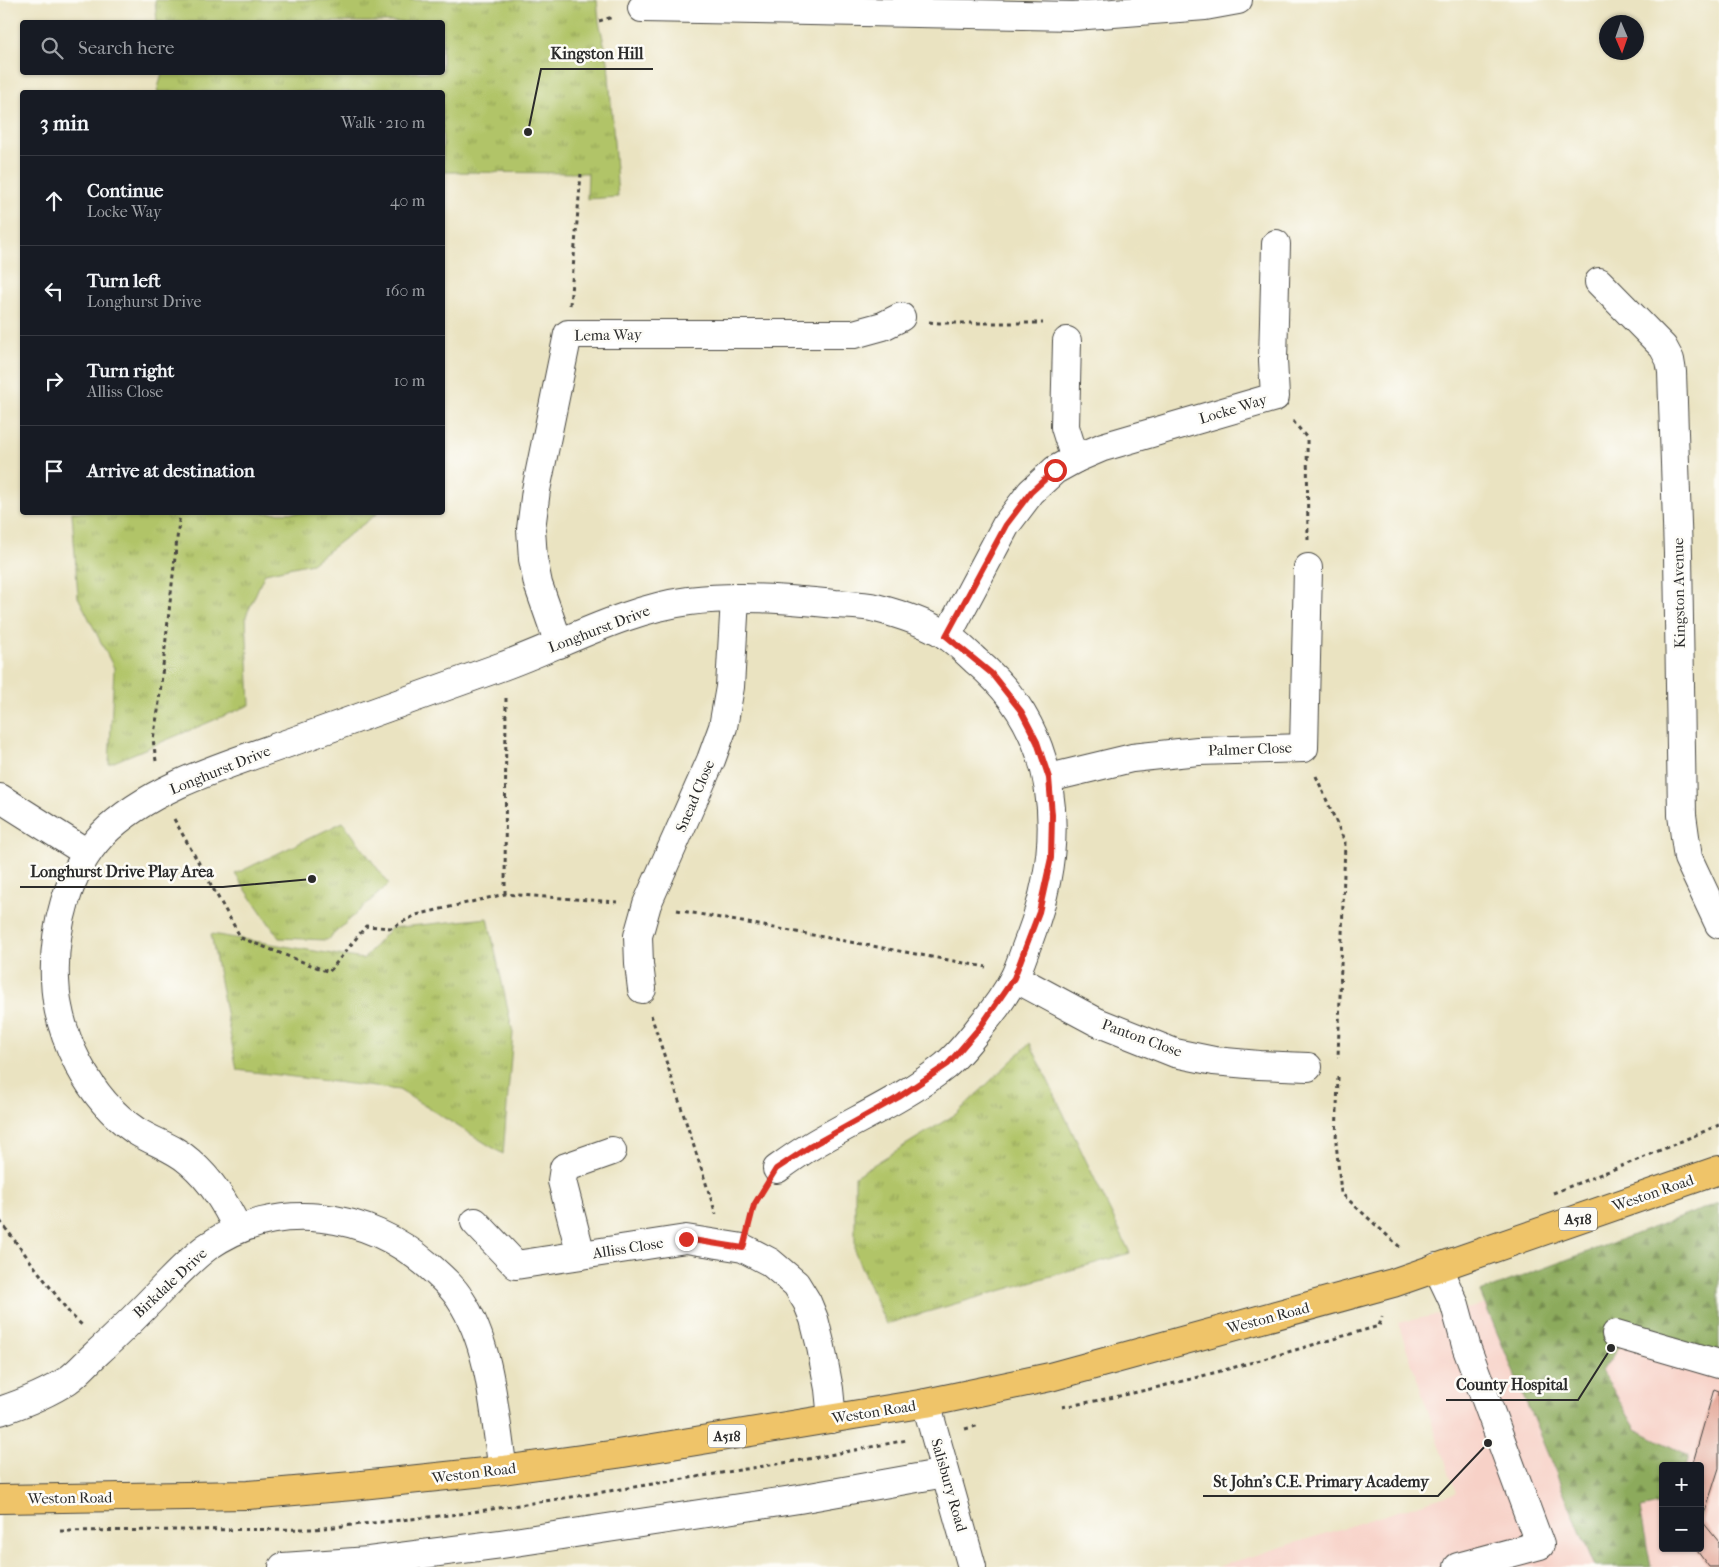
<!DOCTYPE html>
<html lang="en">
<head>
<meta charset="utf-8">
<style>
	body { margin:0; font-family:"IM FELL French Canon",serif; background:#20242c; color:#f1f3f6 }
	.controls { position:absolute; right:15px; bottom:15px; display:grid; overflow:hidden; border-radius:5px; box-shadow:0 1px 4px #0004 }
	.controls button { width:45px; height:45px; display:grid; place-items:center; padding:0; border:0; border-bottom:1px solid #363941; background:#171b24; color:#f1f3f6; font:25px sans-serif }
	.compass { position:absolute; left:1599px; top:15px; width:45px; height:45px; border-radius:50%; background:#171b24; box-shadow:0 1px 4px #0004; rotate:178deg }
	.stop { position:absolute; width:15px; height:15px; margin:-11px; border:4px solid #d93025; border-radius:50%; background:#fff }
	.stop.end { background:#d93025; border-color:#fff; box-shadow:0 1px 5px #0008 }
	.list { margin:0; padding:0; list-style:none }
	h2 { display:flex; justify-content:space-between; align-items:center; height:65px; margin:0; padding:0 20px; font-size:21px }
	h2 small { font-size:16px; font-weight:400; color:#9ea1a6 }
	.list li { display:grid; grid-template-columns:32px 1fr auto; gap:15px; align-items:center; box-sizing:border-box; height:90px; padding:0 20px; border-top:1px solid #363941 }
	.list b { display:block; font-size:19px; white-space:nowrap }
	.list p { margin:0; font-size:16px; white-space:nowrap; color:#9ea1a6 }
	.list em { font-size:16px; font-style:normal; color:#9ea1a6 }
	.icon { flex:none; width:28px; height:28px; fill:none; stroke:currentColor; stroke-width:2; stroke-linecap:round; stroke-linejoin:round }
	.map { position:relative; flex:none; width:1719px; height:1567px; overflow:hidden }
	.search { position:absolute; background:#171b24; box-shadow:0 1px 4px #0004; left:20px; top:20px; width:425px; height:55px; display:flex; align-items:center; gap:12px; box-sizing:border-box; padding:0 18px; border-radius:5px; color:#9ea1a6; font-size:19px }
	.panel { position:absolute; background:#171b24; box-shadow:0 1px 4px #0004; left:20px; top:90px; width:425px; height:425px; border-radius:5px }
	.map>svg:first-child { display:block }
	.built { fill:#f7d1c7; fill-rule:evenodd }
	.grass { fill:url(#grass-tufts); stroke:#6e784a }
	.forest { fill:url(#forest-firs); stroke:#5c6a44 }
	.building { fill:#e09a89 }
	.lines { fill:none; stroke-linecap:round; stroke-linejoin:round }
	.minor-casing { stroke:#484742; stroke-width:30 }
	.highway-casing { stroke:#484742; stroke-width:30 }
	.path { stroke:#484742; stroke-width:3; stroke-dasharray:4 4; stroke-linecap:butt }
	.minor { stroke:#fff; stroke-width:28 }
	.highway { stroke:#efc469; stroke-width:28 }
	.route { stroke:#d93025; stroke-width:6 }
	.labels { text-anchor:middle; stroke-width:5; stroke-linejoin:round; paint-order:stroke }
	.shield { fill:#fdfcf7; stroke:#6a6a68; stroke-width:1 }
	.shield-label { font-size:14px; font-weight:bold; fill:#2b2b2b }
	.street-label { font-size:15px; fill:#2b2b2b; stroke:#fdfcf7 }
	.leader { fill:none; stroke:#2b2b2b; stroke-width:2 }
	.callout-dot { fill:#2b2b2b; stroke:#fdfcf7; stroke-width:2 }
	.callout-label { font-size:16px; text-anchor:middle; font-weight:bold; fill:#2b2b2b; stroke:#fdfcf7; stroke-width:5; stroke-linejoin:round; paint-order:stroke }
</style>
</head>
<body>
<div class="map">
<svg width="1719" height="1567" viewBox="0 0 1719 1567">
	<defs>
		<pattern id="grass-tufts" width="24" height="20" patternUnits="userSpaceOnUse" patternTransform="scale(1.25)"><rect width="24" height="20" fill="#b1c468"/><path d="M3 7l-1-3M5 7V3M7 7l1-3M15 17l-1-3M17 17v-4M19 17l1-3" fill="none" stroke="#909f56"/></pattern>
		<pattern id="forest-firs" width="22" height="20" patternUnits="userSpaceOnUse" patternTransform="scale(1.25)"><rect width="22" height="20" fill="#8caa5c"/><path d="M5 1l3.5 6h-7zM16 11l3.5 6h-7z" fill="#738b4c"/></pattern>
	</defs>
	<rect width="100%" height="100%" fill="#fdfcf7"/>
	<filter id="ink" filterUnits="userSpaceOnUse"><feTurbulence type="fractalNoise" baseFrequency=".02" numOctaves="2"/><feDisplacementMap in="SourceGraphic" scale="10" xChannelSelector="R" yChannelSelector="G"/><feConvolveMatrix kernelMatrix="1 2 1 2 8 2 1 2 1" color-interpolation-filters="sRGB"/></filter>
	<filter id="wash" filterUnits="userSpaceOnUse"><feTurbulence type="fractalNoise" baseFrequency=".0096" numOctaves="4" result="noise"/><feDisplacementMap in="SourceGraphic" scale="20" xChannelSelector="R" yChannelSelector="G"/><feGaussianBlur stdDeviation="1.12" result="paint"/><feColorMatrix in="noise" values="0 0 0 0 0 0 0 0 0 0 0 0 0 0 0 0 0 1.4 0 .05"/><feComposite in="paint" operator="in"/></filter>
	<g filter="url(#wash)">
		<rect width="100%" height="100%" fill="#eae3c1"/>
		<path class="built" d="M1719 1212V1567H1217L1456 1493 1398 1323 1489 1304ZM1663 1466H1700V1548H1663Z"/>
		<g class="grass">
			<polygon points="155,0 597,0 599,21 608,61 618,197 587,199 588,173 443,172 442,92 157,92 162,73 442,72 442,22 157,22"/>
			<polygon points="72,513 72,512 378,513 312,563 265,573 246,616 250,705 109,764 114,668 78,597"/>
			<polygon points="343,822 389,884 327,940 279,938 235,874"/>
			<polygon points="488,918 513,1033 503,1154 399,1090 237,1070 211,934 363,959 391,928"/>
			<polygon points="1030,1043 1130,1253 886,1324 855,1253 855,1176 956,1114"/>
		</g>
		<polygon class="forest" points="1719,1203 1719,1365 1622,1343 1602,1371 1636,1429 1689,1456 1686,1466 1663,1466 1663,1504 1640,1509 1651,1567 1595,1567 1480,1292"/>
		<g id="blocks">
			<polygon class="building" points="1714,1389 1719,1391 1719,1468 1702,1521 1719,1542 1719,1567 1709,1567 1695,1548 1700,1548 1700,1466 1692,1466"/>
		</g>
	</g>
	<g filter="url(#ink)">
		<use href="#blocks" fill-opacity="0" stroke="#484742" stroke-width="1"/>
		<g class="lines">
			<g class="minor-casing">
				<g id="minor">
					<polyline points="642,8 1074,16 1205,6 1238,0"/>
					<polyline points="1599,282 1663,347 1670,360 1672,372 1678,554 1682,815 1688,858 1719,924"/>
					<polyline points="1067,341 1065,427 1075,459"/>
					<polyline points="947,636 1006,525 1031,492 1055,470 1075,459 1103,447 1275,397 1273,360 1276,244"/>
					<polyline points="559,644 538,584 533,559 531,529 536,490 568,334 854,334 883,326 901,317"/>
					<polyline points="1049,778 1132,758 1198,751 1304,748 1308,568"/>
					<polyline points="0,798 87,853"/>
					<polyline points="1015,978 1097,1022 1175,1053 1214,1061 1259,1065 1308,1067"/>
					<polyline points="642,989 639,964 638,936 647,904 711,760 723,727 730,687 735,598"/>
					<polyline points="475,1222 516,1265 686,1239 743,1248 770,1262 796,1284 807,1302 814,1319 821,1347 829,1389 832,1419"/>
					<path d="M238 1229C225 1203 212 1181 190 1162 175 1148 153 1142 136 1131 89 1099 57 1036 55 980 53 930 67 872 102 835 151 785 233 763 297 740 366 715 434 691 503 666 563 644 626 609 689 601 737 595 787 599 835 604 849 605 863 605 876 608 899 614 924 622 944 634 956 641 966 652 976 661 1061 732 1067 839 1030 937 1025 949 1021 963 1015 976 1007 992 992 1013 980 1027 970 1040 958 1055 945 1066 904 1099 856 1119 811 1146 799 1153 788 1161 777 1169"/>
					<polyline points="581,1255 562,1181 564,1168 612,1151"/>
					<polyline points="1437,1267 1455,1305 1467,1349 1540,1545 1458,1567"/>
					<polyline points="1616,1334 1719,1364"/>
					<polyline points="926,1403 972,1567"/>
					<path d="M0 1411C24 1403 47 1394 68 1380 78 1373 87 1362 96 1354 119 1333 141 1311 163 1288 177 1274 191 1259 207 1247 277 1198 367 1212 429 1266 440 1276 453 1287 460 1299 492 1347 494 1414 503 1470"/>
					<polyline points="283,1567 369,1561 501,1544 799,1499 945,1473"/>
				</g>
			</g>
			<g class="highway-casing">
				<polyline id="highway" points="0,1499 248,1495 352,1486 503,1470 617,1454 926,1403 1050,1377 1393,1283 1719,1170"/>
			</g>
			<g class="path">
				<polyline points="599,21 613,17"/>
				<polyline points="570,305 581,174"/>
				<polyline points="929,322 939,323 1043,323"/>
				<polyline points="1293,421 1307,438 1308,540"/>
				<polyline points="156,761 153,739 158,711 180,512"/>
				<polyline points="1316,776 1345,842 1338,1058"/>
				<polyline points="174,819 241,938 329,972 366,926 391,928 416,915 505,894 617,902"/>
				<polyline points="505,894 506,697"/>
				<polyline points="677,910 986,967"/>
				<polyline points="651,1015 716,1214"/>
				<polyline points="1338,1077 1336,1142 1341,1193 1402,1249"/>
				<polyline points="1553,1193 1642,1158 1719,1125"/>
				<polyline points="750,1219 754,1205 762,1193"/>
				<polyline points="0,1221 71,1315 82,1325"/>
				<path d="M1062 1407C1170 1389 1275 1355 1379 1326L1382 1317"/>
				<polyline points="965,1429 980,1425"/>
				<polyline points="60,1531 314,1529 459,1514 578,1496 808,1459 907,1440"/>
			</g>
			<use href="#minor" class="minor"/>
			<use href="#highway" class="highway"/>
		</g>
	</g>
	<g class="lines" filter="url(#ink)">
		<polyline class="route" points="686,1239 743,1248 754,1205 776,1169 811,1146 899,1097 948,1064 981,1026 1014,978 1039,912 1051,858 1052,815 1049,778 1037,742 1021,711 991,673 946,636 1006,525 1031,492 1055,470"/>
	</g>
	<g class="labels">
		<g class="shield">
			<rect x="1559" y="1207.5" width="38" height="23" rx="4"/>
			<rect x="708" y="1424.5" width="38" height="23" rx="4"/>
		</g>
		<g class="shield-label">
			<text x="1578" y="1224">A518</text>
			<text x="727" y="1441">A518</text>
		</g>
		<g class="street-label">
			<text transform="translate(608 335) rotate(-1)" y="5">Lema Way</text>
			<text transform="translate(1233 409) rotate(-17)" y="5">Locke Way</text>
			<text transform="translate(1679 593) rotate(-91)" y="5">Kingston Avenue</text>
			<text transform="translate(599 629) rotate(-21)" y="5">Longhurst Drive</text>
			<text transform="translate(1250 749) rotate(-2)" y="5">Palmer Close</text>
			<text transform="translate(220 770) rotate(-22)" y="5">Longhurst Drive</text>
			<text transform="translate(695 796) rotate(-67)" y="5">Snead Close</text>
			<text transform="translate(1142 1038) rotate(20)" y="5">Panton Close</text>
			<text transform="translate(1653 1193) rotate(-19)" y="5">Weston Road</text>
			<text transform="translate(628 1248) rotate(-9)" y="5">Alliss Close</text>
			<text transform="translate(170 1283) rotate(-43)" y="5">Birkdale Drive</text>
			<text transform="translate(1268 1318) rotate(-15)" y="5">Weston Road</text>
			<text transform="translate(874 1412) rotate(-9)" y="5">Weston Road</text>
			<text transform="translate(474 1473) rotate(-7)" y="5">Weston Road</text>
			<text transform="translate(949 1485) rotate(74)" y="5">Salisbury Road</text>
			<text transform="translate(70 1498) rotate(-1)" y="5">Weston Road</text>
		</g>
	</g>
	<path class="leader" d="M528 132L541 69H653M312 879L223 887H20M1611 1348L1578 1400H1446M1488 1443L1438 1496H1203"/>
	<g class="callout-dot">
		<circle cx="528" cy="132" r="5"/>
		<circle cx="312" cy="879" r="5"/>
		<circle cx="1611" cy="1348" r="5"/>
		<circle cx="1488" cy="1443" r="5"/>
	</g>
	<g class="callout-label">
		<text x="597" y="59">Kingston Hill</text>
		<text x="122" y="877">Longhurst Drive Play Area</text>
		<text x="1512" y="1390">County Hospital</text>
		<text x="1321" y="1487">St John's C.E. Primary Academy</text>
	</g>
</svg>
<div class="controls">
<button>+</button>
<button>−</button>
</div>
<svg class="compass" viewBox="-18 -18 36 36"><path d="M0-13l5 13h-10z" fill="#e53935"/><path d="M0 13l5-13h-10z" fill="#9ea1a6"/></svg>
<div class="stop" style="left:1055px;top:470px"></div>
<div class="stop end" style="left:686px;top:1239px"></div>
<div class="search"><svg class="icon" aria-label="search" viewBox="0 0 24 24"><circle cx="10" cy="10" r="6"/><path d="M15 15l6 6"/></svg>Search here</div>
<section class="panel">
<h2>3 min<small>Walk · 210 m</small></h2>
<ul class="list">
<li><svg class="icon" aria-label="ahead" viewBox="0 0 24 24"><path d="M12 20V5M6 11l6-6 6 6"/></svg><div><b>Continue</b><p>Locke Way</p></div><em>40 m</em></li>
<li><svg class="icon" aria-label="left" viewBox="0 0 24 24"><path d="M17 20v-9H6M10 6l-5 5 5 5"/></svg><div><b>Turn left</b><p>Longhurst Drive</p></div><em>160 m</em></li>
<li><svg class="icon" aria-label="right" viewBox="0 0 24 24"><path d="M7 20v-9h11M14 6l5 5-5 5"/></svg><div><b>Turn right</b><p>Alliss Close</p></div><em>10 m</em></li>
<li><svg class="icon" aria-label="arrive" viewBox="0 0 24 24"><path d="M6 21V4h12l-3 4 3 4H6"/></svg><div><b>Arrive at destination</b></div></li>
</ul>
</section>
</div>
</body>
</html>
